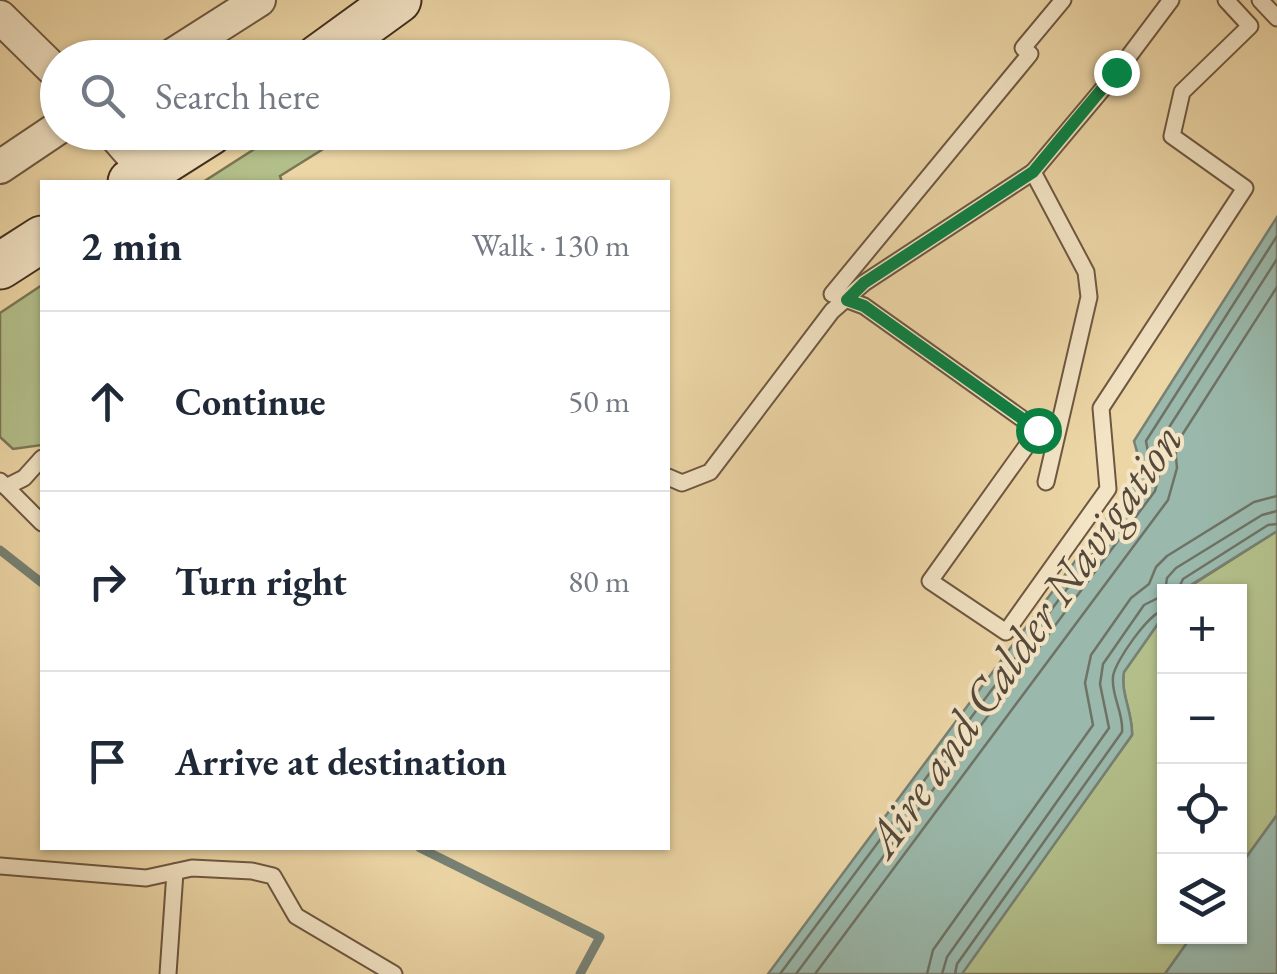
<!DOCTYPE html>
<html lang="en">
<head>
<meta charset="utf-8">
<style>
	body { margin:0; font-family:"EB Garamond",serif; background:#f6f6f7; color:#1f2937 }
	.controls { position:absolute; right:30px; bottom:30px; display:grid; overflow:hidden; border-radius:0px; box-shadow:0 2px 8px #0004 }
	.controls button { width:90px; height:90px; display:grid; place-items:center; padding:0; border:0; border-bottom:2px solid #e0e1e3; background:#fff; color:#1f2937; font:50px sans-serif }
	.stop { position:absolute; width:30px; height:30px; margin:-22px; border:8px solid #0b8043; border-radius:50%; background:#fff }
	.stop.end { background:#0b8043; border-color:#fff; box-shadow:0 2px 10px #0008 }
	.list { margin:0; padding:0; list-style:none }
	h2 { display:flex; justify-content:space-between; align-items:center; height:130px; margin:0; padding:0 40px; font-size:42px }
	h2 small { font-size:32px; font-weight:400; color:#747a83 }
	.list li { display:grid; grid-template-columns:65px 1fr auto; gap:30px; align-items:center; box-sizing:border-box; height:180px; padding:0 40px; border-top:2px solid #e0e1e3 }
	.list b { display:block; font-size:38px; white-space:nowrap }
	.list em { font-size:32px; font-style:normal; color:#747a83 }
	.icon { flex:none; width:55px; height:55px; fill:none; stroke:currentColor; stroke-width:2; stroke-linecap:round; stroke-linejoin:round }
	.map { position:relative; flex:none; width:1277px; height:974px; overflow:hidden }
	.search { position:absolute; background:#fff; box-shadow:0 2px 8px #0004; left:40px; top:40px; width:630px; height:110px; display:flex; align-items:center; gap:25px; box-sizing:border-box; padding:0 35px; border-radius:55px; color:#747a83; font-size:38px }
	.panel { position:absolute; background:#fff; box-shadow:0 2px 8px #0004; left:40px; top:180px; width:630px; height:670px; border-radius:0px }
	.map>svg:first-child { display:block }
	.green { fill:#b3bf8a; stroke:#7b7654; stroke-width:2.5 }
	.water { fill:#9ab9ac; stroke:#778174; stroke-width:2.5 }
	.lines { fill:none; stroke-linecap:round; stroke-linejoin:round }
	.shore { stroke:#6e7366; stroke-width:2.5 }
	.stream { stroke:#778174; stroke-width:9 }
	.lane-casing { stroke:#6e5741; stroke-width:19 }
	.street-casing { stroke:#6e5741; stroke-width:36 }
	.secondary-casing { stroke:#432d1f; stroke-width:49 }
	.lane { stroke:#f3e4c5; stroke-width:15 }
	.street { stroke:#f3e4c5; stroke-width:32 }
	.secondary { stroke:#f3e4c5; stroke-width:45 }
	.route { stroke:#0b8043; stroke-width:12 }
	.labels { text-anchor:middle; stroke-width:8; stroke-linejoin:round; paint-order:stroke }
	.water-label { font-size:48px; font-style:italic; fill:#54493b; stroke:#f3e4c5 }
</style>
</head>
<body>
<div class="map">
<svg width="1277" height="974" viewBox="0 0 1277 974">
	<rect width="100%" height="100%" fill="#edd6a6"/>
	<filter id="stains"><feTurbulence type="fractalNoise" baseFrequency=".002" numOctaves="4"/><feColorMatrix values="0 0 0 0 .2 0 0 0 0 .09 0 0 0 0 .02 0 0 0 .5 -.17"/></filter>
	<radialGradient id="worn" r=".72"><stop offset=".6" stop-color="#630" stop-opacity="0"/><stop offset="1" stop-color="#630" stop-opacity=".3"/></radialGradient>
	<g class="green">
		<polygon points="281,132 336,133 344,136 280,176 282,182 203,182"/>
		<polygon points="42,285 42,445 13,449 0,437 0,313"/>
		<polygon points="1277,531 1277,815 1240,866 1240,592 1181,592"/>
		<path d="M1164 615V936L1191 937 1165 974H961L1132 735C1133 713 1120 693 1124 672Z"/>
	</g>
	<g class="water">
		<path d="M1277 217V531L1181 591 1164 592V615L1124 672C1120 693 1133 713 1132 735L962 974H768L1137 478 1140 463 1134 441Z"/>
		<polygon points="1277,815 1277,974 1165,974 1191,937 1240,936 1240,866"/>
	</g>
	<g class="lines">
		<g class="shore">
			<polyline points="1165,592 1167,578 1176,568 1262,515 1277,511"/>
			<polyline points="1177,592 1183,579 1268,525 1277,524"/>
			<polyline points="780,974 1145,484 1150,463 1146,441 1277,236"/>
			<polyline points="796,974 1155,491 1162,464 1159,443 1277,259"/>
			<polyline points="815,974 1168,500 1177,468 1175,446 1277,287"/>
			<polyline points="927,974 933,950 1093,725 1085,683 1091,655 1131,598 1149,584 1156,567 1167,556 1254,502 1277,496"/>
			<polyline points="942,974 947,957 1109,728 1100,684 1103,664 1144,605 1164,595"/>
			<path d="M955 974 957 964 1122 732C1124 713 1111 696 1113 677 1114 662 1150 612 1164 610"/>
		</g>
		<g class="stream">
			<polyline points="0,550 42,583"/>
			<polyline points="420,848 600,937 580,974"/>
		</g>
		<g class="lane-casing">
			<g id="lane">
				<polyline points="1063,0 1023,48 1030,54 832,294 864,306 1038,430 930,581 1006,632 1108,489 1101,408 1245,188 1172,136 1182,92 1250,26 1226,0"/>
				<polyline points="1260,0 1277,18"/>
				<polyline points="1033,172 1086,272 1089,297 1046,482"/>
				<polyline points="668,477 682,483 710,472 832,311 864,283 1033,172 1117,72 1171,0"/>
				<polyline points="0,481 42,523"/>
				<polyline points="6,487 24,478 42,458"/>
				<polyline points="0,866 146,878 192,868 252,871 273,876 296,916 394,974"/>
				<polyline points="168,974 175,872"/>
			</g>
		</g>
		<g class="street-casing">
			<g id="street">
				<polyline points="0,17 58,74"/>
				<polyline points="168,58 259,0"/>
				<polyline points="112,132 147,172"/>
				<polyline points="0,167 58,128"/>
			</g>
		</g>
		<g class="secondary-casing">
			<g id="secondary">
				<polyline points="318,58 398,0"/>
				<polyline points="131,182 210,132"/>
				<polyline points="0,266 42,239"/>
			</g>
		</g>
		<use href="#lane" class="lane"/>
		<use href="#street" class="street"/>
		<use href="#secondary" class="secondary"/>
	</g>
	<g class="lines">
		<polyline class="route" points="1038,430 864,306 847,300 864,283 1033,172 1116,72"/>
	</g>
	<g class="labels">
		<g class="water-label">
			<text transform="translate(1023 639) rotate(-55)" y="17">Aire and Calder Navigation</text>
		</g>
	</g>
	<rect width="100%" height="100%" filter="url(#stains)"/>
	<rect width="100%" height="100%" fill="url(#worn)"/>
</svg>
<div class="controls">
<button>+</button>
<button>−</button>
<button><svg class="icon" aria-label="locate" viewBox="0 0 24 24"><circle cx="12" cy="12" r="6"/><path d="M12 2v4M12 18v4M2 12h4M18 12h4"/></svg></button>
<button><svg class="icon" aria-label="layers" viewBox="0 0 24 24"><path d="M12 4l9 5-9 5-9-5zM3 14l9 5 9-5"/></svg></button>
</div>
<div class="stop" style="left:1038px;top:430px"></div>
<div class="stop end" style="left:1116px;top:72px"></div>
<div class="search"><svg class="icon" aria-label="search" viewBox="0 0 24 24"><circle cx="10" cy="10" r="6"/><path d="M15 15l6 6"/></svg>Search here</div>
<section class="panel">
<h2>2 min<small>Walk · 130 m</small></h2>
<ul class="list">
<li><svg class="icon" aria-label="ahead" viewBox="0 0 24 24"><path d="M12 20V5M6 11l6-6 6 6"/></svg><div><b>Continue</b></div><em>50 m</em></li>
<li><svg class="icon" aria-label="right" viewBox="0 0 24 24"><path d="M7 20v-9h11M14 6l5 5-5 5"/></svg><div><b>Turn right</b></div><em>80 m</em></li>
<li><svg class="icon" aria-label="arrive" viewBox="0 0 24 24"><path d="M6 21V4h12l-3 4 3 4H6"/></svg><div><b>Arrive at destination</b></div></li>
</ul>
</section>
</div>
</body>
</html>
